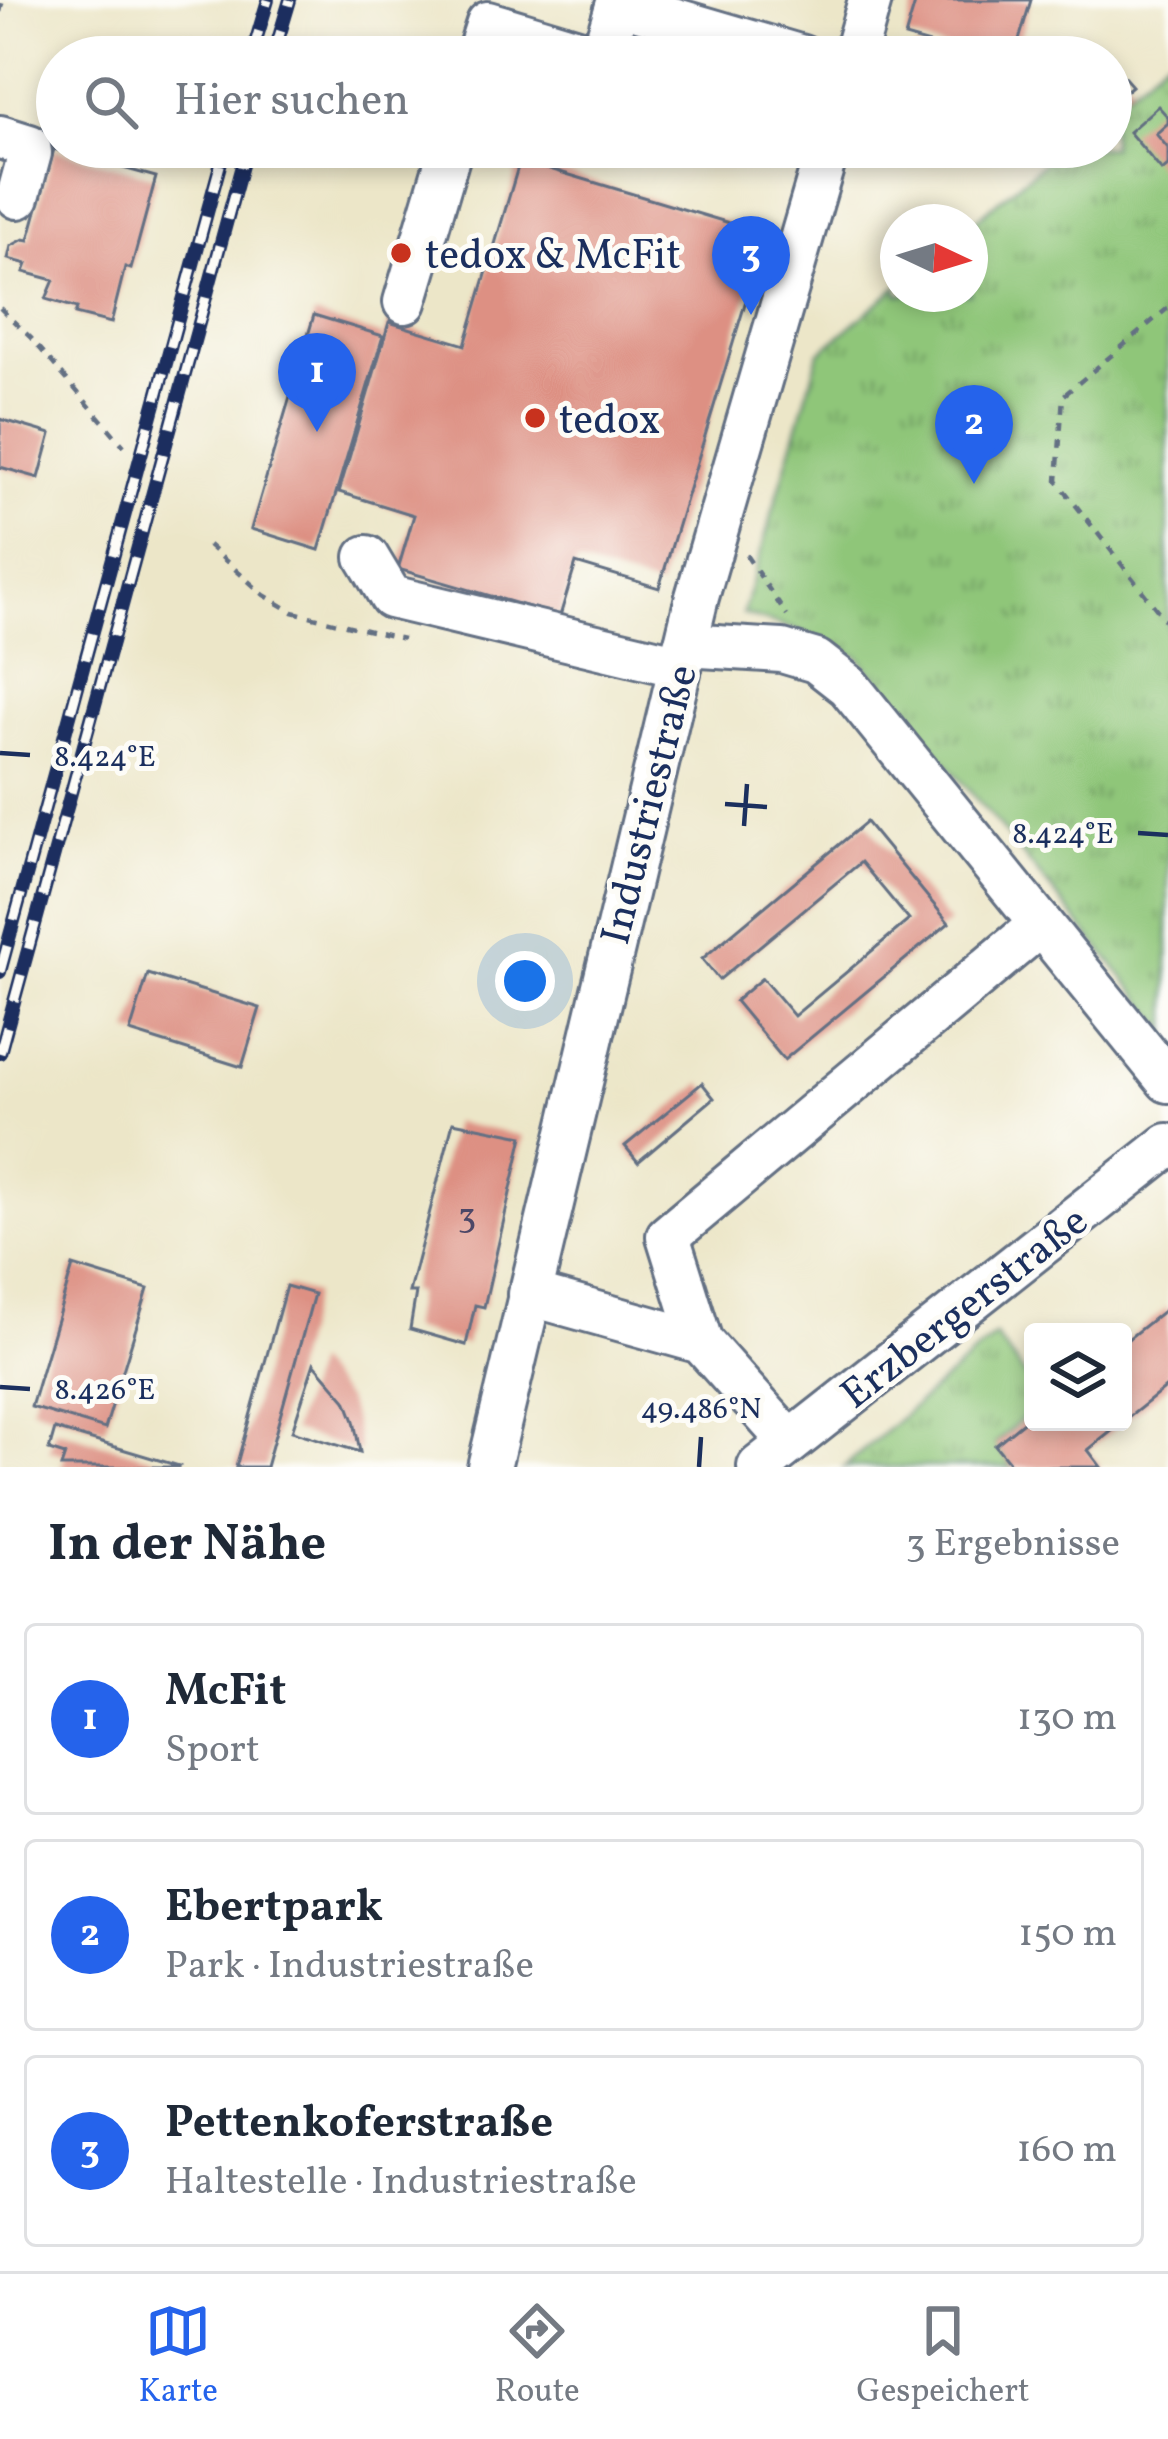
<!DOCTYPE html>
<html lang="de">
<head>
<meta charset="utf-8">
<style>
	body { margin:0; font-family:Vollkorn,serif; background:#f6f6f7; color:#1f2937 }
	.controls { position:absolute; right:36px; bottom:36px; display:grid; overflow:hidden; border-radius:12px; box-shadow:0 6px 18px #0003 }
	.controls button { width:108px; height:108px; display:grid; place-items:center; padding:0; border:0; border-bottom:3px solid #e0e1e3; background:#fff; color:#1f2937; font:60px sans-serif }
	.compass { position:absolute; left:880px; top:204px; width:108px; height:108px; border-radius:50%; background:#fff; box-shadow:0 6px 18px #0003; rotate:94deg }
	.you { position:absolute; left:525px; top:981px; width:42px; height:42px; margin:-30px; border:9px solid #fff; border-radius:50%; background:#1a73e8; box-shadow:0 0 0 18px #1a73e833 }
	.badge { display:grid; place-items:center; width:78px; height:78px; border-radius:50%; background:#2563eb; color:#fff; font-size:39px; font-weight:700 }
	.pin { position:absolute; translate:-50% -99px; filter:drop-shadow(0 3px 6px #0008) }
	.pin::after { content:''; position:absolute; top:63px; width:42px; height:36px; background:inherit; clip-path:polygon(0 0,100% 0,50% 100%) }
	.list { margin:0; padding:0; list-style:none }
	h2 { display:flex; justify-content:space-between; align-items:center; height:156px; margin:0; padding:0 48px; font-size:51px }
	h2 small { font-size:39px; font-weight:400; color:#747a83 }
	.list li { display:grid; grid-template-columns:78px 1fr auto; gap:36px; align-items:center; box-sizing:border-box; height:192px; margin:0 24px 24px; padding:0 24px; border:3px solid #e0e1e3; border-radius:12px }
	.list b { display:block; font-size:45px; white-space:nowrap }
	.list p { margin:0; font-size:39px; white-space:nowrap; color:#747a83 }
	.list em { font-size:39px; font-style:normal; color:#747a83 }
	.icon { flex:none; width:66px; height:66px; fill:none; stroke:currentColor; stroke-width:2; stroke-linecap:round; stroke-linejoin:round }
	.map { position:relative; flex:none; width:1168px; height:1467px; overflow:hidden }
	.search { position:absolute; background:#fff; box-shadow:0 6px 18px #0003; left:36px; right:36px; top:36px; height:132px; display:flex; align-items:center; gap:30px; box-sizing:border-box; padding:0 42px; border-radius:66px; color:#747a83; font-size:45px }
	.sheet { height:804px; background:#fff }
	nav { display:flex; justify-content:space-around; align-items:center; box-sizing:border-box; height:168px; border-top:3px solid #e0e1e3; background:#fff; font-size:33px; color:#747a83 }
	nav a { display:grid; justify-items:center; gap:6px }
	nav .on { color:#2563eb }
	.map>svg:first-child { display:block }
	.park { fill:url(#park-tufts); stroke:#557a6c; stroke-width:3 }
	.building { fill:#dd9083 }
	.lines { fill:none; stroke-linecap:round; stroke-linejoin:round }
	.minor-casing { stroke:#646f83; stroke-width:48 }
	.path { stroke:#646f83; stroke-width:4.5; stroke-dasharray:9 9; stroke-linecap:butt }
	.minor { stroke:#fff; stroke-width:42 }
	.rail-casing { stroke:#1b2f5e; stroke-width:14 }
	.rail { stroke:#fdfcf7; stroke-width:9; stroke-dasharray:27; stroke-linecap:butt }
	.ticks { fill:none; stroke:#1b2f5e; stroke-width:4.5 }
	.poi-dot { fill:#c8321e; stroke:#fdfcf7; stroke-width:4.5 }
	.labels { text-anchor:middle; stroke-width:10; stroke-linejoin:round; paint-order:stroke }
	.number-label { font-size:36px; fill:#4c4767 }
	.poi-label { font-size:42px; fill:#1b2f5e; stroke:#fdfcf7; text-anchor:start }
	.street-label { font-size:42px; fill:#1b2f5e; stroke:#fdfcf7 }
	.ticks-label { font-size:30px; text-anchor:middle; fill:#1b2f5e; stroke:#fdfcf7; stroke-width:10; stroke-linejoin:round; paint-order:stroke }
</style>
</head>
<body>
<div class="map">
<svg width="1168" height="1467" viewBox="0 0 1168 1467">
	<defs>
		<pattern id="park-tufts" width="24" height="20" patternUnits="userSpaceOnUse" patternTransform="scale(3)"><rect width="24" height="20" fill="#8fc679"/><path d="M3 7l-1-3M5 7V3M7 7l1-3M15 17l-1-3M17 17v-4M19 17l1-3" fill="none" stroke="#74a166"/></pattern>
	</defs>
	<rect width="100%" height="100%" fill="#fdfcf7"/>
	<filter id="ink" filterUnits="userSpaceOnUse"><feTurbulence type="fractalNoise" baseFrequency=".00833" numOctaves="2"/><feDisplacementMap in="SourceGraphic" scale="24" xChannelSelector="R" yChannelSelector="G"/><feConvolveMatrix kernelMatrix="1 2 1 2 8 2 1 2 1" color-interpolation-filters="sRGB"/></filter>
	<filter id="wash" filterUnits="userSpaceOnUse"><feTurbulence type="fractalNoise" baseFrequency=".004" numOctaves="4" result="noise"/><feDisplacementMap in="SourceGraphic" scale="48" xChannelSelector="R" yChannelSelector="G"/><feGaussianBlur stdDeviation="2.7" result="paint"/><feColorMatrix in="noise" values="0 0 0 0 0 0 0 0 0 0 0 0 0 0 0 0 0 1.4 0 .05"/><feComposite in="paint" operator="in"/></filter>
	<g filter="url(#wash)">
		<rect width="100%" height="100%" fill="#ece6c8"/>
		<g class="park">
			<polygon points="1168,57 1168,1031 858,656 796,630 743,614 819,353 898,286 898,294 970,294 970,225 1062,147 1111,147 1111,105"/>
			<polygon points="995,1336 1033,1386 1033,1409 995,1444 1013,1467 844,1467"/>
		</g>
		<g id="blocks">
			<g class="building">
				<polygon points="916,0 1031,0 1014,57 975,57 905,37"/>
				<polygon points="915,48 941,56 941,57 912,57"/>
				<polygon points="1118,70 1132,86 1111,104 1111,75"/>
				<polygon points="1158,106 1168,117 1168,123 1156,134 1168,148 1168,166 1162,171 1129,132"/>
				<polygon points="54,149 156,177 131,269 125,267 111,323 75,314 77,308 46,299 54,280 24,272 27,264 8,259 11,246 24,239 29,240"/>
				<polygon points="520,160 766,234 659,588 576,563 560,616 398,569 414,515 339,492 389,322 465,345"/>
				<polygon points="314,315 383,336 319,550 251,529"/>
				<polygon points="0,419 51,434 39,478 0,467"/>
				<polygon points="866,822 949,923 784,1060 735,1001 762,978 794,1016 909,920 861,862 719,980 702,959"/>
				<polygon points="148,974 260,1008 242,1067 130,1032"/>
				<polygon points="702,1083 714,1098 638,1162 625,1146"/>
				<polygon points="453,1122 523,1136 484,1307 475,1305 466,1345 410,1329 416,1292 409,1292"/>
				<polygon points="73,1266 148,1289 105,1429 31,1407"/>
				<polygon points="286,1286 314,1294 266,1467 236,1467"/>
				<polygon points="1168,1307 1168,1386 1123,1422 1123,1343"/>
				<polygon points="314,1363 346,1400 354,1421 360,1452 292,1431"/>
				<polygon points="1033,1414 1033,1422 1123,1422 1088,1450 1101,1467 1013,1467 995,1445"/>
				<polygon points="55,1429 179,1466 178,1467 61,1467 65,1455 49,1450"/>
			</g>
		</g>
	</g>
	<g filter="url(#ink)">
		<use href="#blocks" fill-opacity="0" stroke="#646f83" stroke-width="3"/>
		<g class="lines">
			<g class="minor-casing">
				<g id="minor">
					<polyline points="477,57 488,23 601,57"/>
					<polyline points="602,57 618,3 802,57"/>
					<polyline points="854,57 870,0"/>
					<polyline points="0,137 29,146 30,153 18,197"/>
					<polyline points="405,302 451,147"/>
					<polyline points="367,557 391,597 680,666"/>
					<polyline points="685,645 782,651 816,661 848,686 1168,1081"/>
					<polyline points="529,1294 701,1342 790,1442"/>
					<polyline points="701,1342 668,1236 1041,924"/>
					<polyline points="489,1467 697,597 828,147"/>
					<polyline points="759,1467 1168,1145"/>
				</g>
			</g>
			<g class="path">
				<polyline points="0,12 3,0"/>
				<polyline points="0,308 31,338 124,446"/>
				<polyline points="1168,308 1063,396 1057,481 1168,624"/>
				<polyline points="208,545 264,595 293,612 403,639"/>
				<polyline points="746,555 787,616"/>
			</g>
			<use href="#minor" class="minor"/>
			<g class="rail-casing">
				<g id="rail">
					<polyline points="251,57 268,0"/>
					<polyline points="273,57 290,0"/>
					<polyline points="0,972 225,147"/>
					<polyline points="0,1053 247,147"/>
				</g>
			</g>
			<use href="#rail" class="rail"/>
		</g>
	</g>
	<path class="ticks" d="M0 753 30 755M725 804 767 807M744 826 747 784M1138 833 1168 835M0 1387 30 1389M699 1467 701 1437"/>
	<g class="poi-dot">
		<circle cx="401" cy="253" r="12"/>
		<circle cx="535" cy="418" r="12"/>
	</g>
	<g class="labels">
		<g class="number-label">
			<text x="467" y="1227">3</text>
		</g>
		<g class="poi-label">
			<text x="425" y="268">tedox &amp; McFit</text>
			<text x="559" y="433">tedox</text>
		</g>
		<g class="street-label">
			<text transform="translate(647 804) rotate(-76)" y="15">Industriestraße</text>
			<text transform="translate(963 1306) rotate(-38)" y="15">Erzbergerstraße</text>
		</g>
	</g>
	<g class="ticks-label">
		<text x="105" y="766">8.424°E</text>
		<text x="1063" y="843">8.424°E</text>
		<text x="105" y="1399">8.426°E</text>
		<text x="701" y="1418">49.486°N</text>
	</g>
</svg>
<div class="controls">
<button><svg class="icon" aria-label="layers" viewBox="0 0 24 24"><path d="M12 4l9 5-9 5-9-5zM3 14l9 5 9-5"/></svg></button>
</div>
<svg class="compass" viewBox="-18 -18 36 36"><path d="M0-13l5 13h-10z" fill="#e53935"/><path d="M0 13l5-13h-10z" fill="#747a83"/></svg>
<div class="you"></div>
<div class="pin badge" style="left:317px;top:432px">1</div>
<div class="pin badge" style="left:974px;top:484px">2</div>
<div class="pin badge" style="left:751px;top:315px">3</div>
<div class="search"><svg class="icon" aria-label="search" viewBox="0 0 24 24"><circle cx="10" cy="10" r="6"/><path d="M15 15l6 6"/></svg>Hier suchen</div>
</div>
<section class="sheet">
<h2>In der Nähe<small>3 Ergebnisse</small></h2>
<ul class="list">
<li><span class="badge">1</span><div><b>McFit</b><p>Sport</p></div><em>130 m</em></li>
<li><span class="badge">2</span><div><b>Ebertpark</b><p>Park · Industriestraße</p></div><em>150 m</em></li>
<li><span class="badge">3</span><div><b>Pettenkoferstraße</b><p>Haltestelle · Industriestraße</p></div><em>160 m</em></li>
</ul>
</section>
<nav>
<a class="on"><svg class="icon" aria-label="map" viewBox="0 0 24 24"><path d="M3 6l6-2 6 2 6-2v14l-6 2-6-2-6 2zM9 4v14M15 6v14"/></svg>Karte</a>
<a><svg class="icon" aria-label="directions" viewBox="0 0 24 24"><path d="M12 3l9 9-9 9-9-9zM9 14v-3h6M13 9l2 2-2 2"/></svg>Route</a>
<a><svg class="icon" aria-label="saved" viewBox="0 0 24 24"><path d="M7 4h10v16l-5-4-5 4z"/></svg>Gespeichert</a>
</nav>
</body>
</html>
